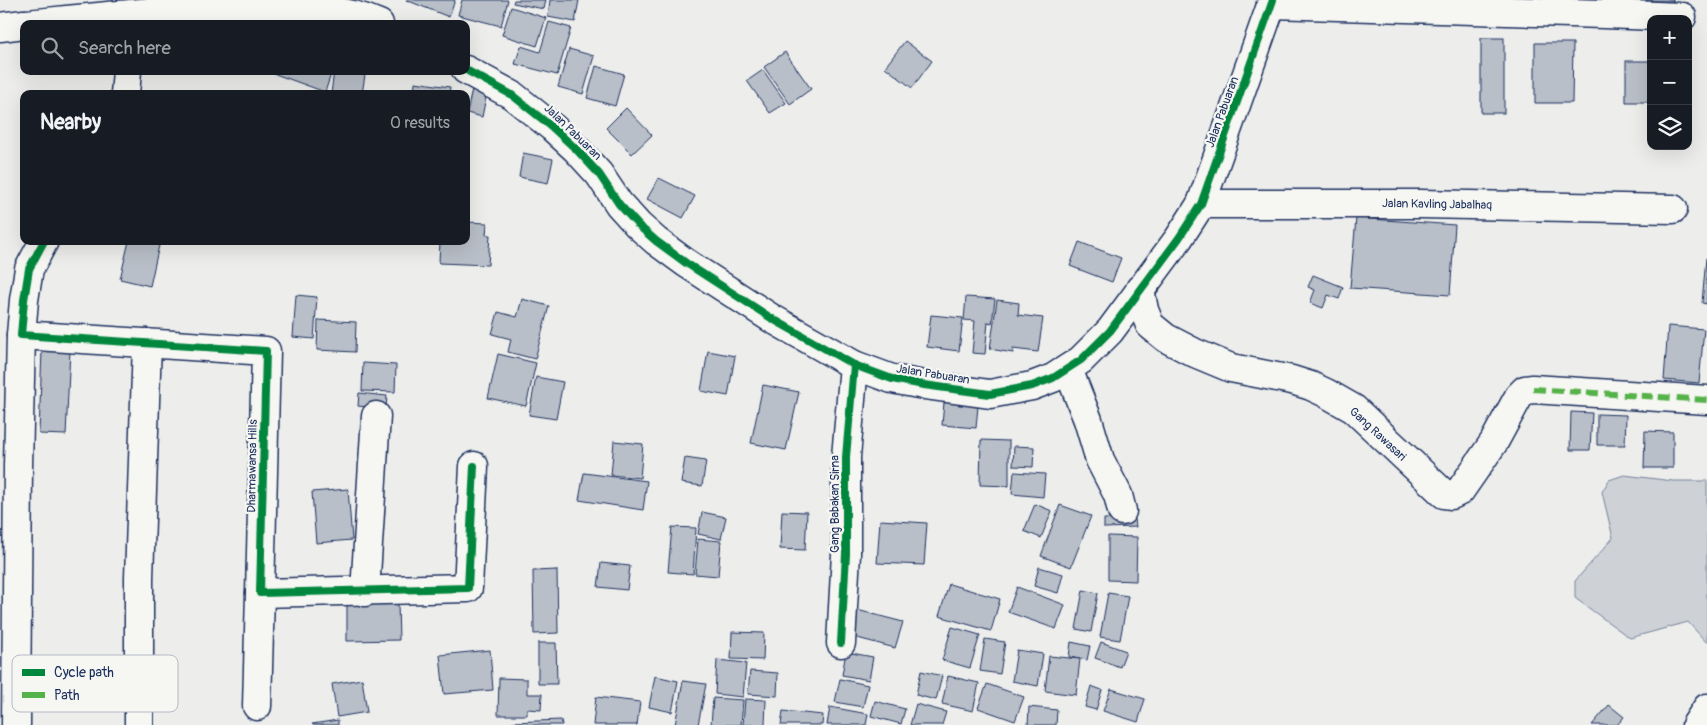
<!DOCTYPE html>
<html lang="en">
<head>
<meta charset="utf-8">
<style>
	body { margin:0; font-family:Pangolin,sans-serif; background:#20242c; color:#f1f3f6 }
	.controls { position:absolute; right:15px; top:15px; display:grid; overflow:hidden; border-radius:10px; box-shadow:0 5px 20px #0002 }
	.controls button { width:45px; height:45px; display:grid; place-items:center; padding:0; border:0; border-bottom:1px solid #363941; background:#171b24; color:#f1f3f6; font:25px sans-serif }
	.list { margin:0; padding:0; list-style:none }
	h2 { display:flex; justify-content:space-between; align-items:center; height:65px; margin:0; padding:0 20px; font-size:21px }
	h2 small { font-size:16px; font-weight:400; color:#9ea1a6 }
	.icon { flex:none; width:28px; height:28px; fill:none; stroke:currentColor; stroke-width:2; stroke-linecap:round; stroke-linejoin:round }
	.map { position:relative; flex:none; width:1707px; height:725px; overflow:hidden }
	.search { position:absolute; background:#171b24; box-shadow:0 5px 20px #0002; left:20px; top:20px; width:450px; height:55px; display:flex; align-items:center; gap:12px; box-sizing:border-box; padding:0 18px; border-radius:10px; color:#9ea1a6; font-size:19px }
	.panel { position:absolute; background:#171b24; box-shadow:0 5px 20px #0002; left:20px; top:90px; width:450px; height:155px; border-radius:10px }
	.map>svg:first-child { display:block }
	.green { fill:#ced2d7; stroke:#74809a }
	.building { fill:#b9bfc8; stroke:#1b2f5e }
	.lines { fill:none; stroke-linecap:round; stroke-linejoin:round }
	.minor-casing { stroke:#1b2f5e; stroke-width:31 }
	.minor { stroke:#f6f6f2; stroke-width:28 }
	.quiet { stroke:#55b248; stroke-width:6; stroke-dasharray:12 6; stroke-linecap:butt }
	.cycleway-casing { stroke:#f6f6f2; stroke-width:11 }
	.cycleway { stroke:#00873e; stroke-width:8 }
	.labels { text-anchor:middle; stroke-width:4.5; stroke-linejoin:round; paint-order:stroke }
	.street-label { font-size:12px; fill:#1b2f5e; stroke:#f6f6f2 }
	.key { fill:#f6f6f2; stroke:#b4bac6; stroke-width:1 }
	.key-label { font-size:14px; fill:#1b2f5e }
</style>
</head>
<body>
<div class="map">
<svg width="1707" height="725" viewBox="0 0 1707 725">
	<rect width="100%" height="100%" fill="#edeeec"/>
	<filter id="ink" filterUnits="userSpaceOnUse"><feTurbulence type="fractalNoise" baseFrequency=".02" numOctaves="2"/><feDisplacementMap in="SourceGraphic" scale="10" xChannelSelector="R" yChannelSelector="G"/><feConvolveMatrix kernelMatrix="1 2 1 2 8 2 1 2 1" color-interpolation-filters="sRGB"/></filter>
	<g filter="url(#ink)">
		<polygon class="green" points="1624,475 1673,481 1707,481 1707,643 1688,622 1630,638 1575,598 1575,581 1613,538 1602,492 1609,480"/>
		<g class="building">
			<polygon points="406,0 455,0 449,17"/>
			<polygon points="462,0 508,0 501,26 458,15"/>
			<polygon points="514,0 546,0 544,9 513,3"/>
			<polygon points="550,0 579,0 575,22 548,17"/>
			<polygon points="1640,0 1673,0 1673,5 1640,4"/>
			<polygon points="511,7 546,18 537,46 502,35"/>
			<polygon points="549,22 571,28 557,75 515,64 521,46 540,52"/>
			<rect x="1481" y="38" width="23" height="75"/>
			<polygon points="905,41 932,61 912,88 885,67"/>
			<polygon points="1535,43 1573,43 1572,103 1535,103"/>
			<polygon points="569,49 594,56 583,94 558,87"/>
			<polygon points="785,52 811,89 790,104 764,67"/>
			<rect x="1626" y="61" width="25" height="41"/>
			<polygon points="596,66 624,74 615,106 587,98"/>
			<polygon points="763,70 786,103 770,113 747,81"/>
			<polygon points="267,71 332,71 325,92"/>
			<polygon points="334,71 365,75 362,94 331,94"/>
			<polygon points="415,82 450,87 449,94 414,94"/>
			<polygon points="473,84 488,87 482,117 467,113"/>
			<polygon points="626,108 652,135 632,154 606,128"/>
			<polygon points="523,153 553,159 548,183 519,177"/>
			<polygon points="659,178 695,196 683,218 647,199"/>
			<polygon points="1356,218 1455,225 1450,295 1350,288"/>
			<polygon points="466,222 487,223 486,235 490,235 488,265 439,263 440,241 466,241"/>
			<polygon points="129,241 160,241 150,286 120,279"/>
			<polygon points="1079,242 1121,258 1112,282 1070,266"/>
			<polygon points="1706,258 1707,258 1707,304 1702,303"/>
			<polygon points="1313,275 1343,287 1339,299 1328,295 1323,308 1310,303 1315,290 1308,287"/>
			<polygon points="296,295 317,297 314,339 293,337"/>
			<polygon points="966,297 995,299 992,323 988,322 985,354 972,353 975,321 964,320"/>
			<polygon points="522,299 549,306 535,359 508,352 511,339 492,334 498,312 517,317"/>
			<polygon points="997,300 1019,303 1018,315 1043,318 1038,352 1013,349 1013,353 990,349"/>
			<polygon points="931,315 963,318 959,351 927,347"/>
			<polygon points="318,320 356,322 355,352 317,350"/>
			<polygon points="1668,326 1704,329 1699,383 1664,380"/>
			<polygon points="42,349 70,350 66,435 39,434"/>
			<polygon points="708,351 735,356 728,396 701,391"/>
			<polygon points="498,354 536,363 526,406 488,398"/>
			<polygon points="363,363 396,365 395,392 362,391"/>
			<polygon points="536,377 563,382 556,419 529,415"/>
			<polygon points="763,385 799,392 786,450 751,443"/>
			<polygon points="945,391 979,395 976,428 942,425"/>
			<polygon points="359,393 387,396 386,409 358,406"/>
			<polygon points="1571,412 1592,413 1590,450 1570,450"/>
			<polygon points="1597,414 1626,415 1625,445 1597,445"/>
			<polygon points="1645,431 1673,432 1673,468 1644,468"/>
			<polygon points="981,440 1009,441 1009,486 980,485"/>
			<polygon points="614,441 643,444 640,478 611,475"/>
			<polygon points="1014,446 1034,447 1033,467 1013,466"/>
			<polygon points="685,458 706,461 702,486 681,483"/>
			<polygon points="1014,472 1045,474 1043,497 1012,494"/>
			<polygon points="584,473 647,481 643,510 579,500"/>
			<polygon points="348,489 352,540 316,543 312,492"/>
			<polygon points="1035,504 1052,511 1041,538 1024,531"/>
			<polygon points="1060,505 1091,516 1071,567 1041,556"/>
			<polygon points="782,511 807,512 805,550 780,549"/>
			<polygon points="702,512 726,517 721,539 698,534"/>
			<polygon points="1104,519 1135,519 1136,527 1104,528"/>
			<polygon points="880,520 927,523 924,565 877,563"/>
			<polygon points="672,527 696,528 693,574 668,572"/>
			<polygon points="1108,536 1137,537 1136,581 1108,580"/>
			<polygon points="698,539 721,541 718,576 695,574"/>
			<polygon points="601,563 630,566 627,590 598,587"/>
			<polygon points="1039,567 1063,574 1058,593 1034,586"/>
			<polygon points="557,570 558,633 534,634 533,571"/>
			<polygon points="949,584 1000,599 991,631 939,616"/>
			<polygon points="1017,587 1065,605 1056,629 1008,612"/>
			<polygon points="1083,590 1098,593 1091,632 1076,629"/>
			<polygon points="1108,593 1128,596 1120,640 1100,637"/>
			<polygon points="398,603 399,640 347,641 347,604"/>
			<polygon points="857,610 903,622 895,648 850,636"/>
			<polygon points="952,627 980,635 970,668 942,660"/>
			<polygon points="732,632 764,633 763,660 731,659"/>
			<polygon points="985,639 1005,642 1000,674 980,671"/>
			<polygon points="1071,642 1090,646 1087,660 1069,657"/>
			<polygon points="1101,642 1126,651 1120,667 1095,658"/>
			<polygon points="538,643 556,643 557,684 538,684"/>
			<polygon points="490,650 493,690 444,694 440,655"/>
			<polygon points="1017,650 1043,654 1038,686 1012,681"/>
			<polygon points="846,652 873,657 869,680 842,675"/>
			<polygon points="1049,656 1080,659 1076,695 1045,691"/>
			<polygon points="717,660 746,663 743,697 715,694"/>
			<polygon points="750,671 778,673 777,696 748,694"/>
			<polygon points="921,671 942,676 936,700 916,695"/>
			<polygon points="655,676 678,681 672,712 649,707"/>
			<polygon points="948,676 979,683 973,711 942,704"/>
			<polygon points="499,678 527,679 527,694 542,694 541,710 527,709 527,715 498,715"/>
			<polygon points="362,679 367,712 337,717 332,684"/>
			<polygon points="840,679 868,685 863,707 835,702"/>
			<polygon points="683,681 706,684 698,725 675,725"/>
			<polygon points="987,684 1024,697 1015,721 978,708"/>
			<polygon points="1091,686 1102,690 1096,710 1085,707"/>
			<polygon points="1111,689 1145,699 1138,722 1103,711"/>
			<polygon points="596,697 640,702 637,725 593,725"/>
			<polygon points="713,698 743,700 741,725 711,725"/>
			<polygon points="745,699 766,700 765,725 743,725"/>
			<polygon points="875,701 905,709 901,724 871,716"/>
			<polygon points="916,704 946,712 942,725 910,725"/>
			<polygon points="1609,705 1624,717 1617,725 1592,725"/>
			<polygon points="830,707 868,714 866,725 827,725"/>
			<polygon points="1029,707 1057,710 1056,725 1028,725"/>
			<polygon points="783,711 823,715 822,725 781,725"/>
			<polygon points="338,720 338,725 313,725 312,724"/>
			<polygon points="561,720 562,725 512,725 512,722"/>
		</g>
		<g class="lines">
			<g class="minor-casing">
				<g id="minor">
					<polyline points="1271,4 1604,14 1682,17"/>
					<path d="M27 24C107 16 187 7 267 8 306 8 343 8 379 24"/>
					<polyline points="0,27 24,24"/>
					<polyline points="466,70 512,95 552,127 576,149 599,174 619,204 638,225 656,241 686,263 771,318 854,365 892,379 924,385 990,394 1032,386 1053,378 1081,360 1110,331 1179,238 1201,204 1273,0"/>
					<polyline points="125,94 127,71"/>
					<polyline points="1201,204 1421,204 1673,209"/>
					<polyline points="44,241 29,269 24,300 21,335 266,351 260,593 468,588 474,466"/>
					<polyline points="1140,289 1144,310 1150,325 1166,338 1195,353 1231,368 1292,380 1311,386 1326,393 1354,409 1444,494 1452,495 1460,491 1494,442 1519,396 1525,390 1533,389 1707,400"/>
					<polyline points="1068,369 1088,420 1100,460 1118,495 1122,511"/>
					<polyline points="365,592 376,416"/>
					<polyline points="841,643 846,554 846,457 854,365"/>
					<polyline points="257,706 260,593"/>
					<polyline points="16,725 18,466 21,335"/>
					<polyline points="139,725 139,578 147,343"/>
					<polyline points="1696,725 1707,708"/>
				</g>
			</g>
			<use href="#minor" class="minor"/>
			<polyline class="quiet" points="1533,389 1707,400"/>
			<g class="cycleway-casing">
				<g id="cycleway">
					<polyline points="466,70 512,95 552,127 576,149 599,174 619,204 638,225 656,241 686,263 771,318 854,365 892,379 924,385 990,394 1032,386 1053,378 1081,360 1110,331 1179,238 1201,204 1273,0"/>
					<polyline points="44,241 29,269 24,300 21,335 266,351 260,593 468,588 474,466"/>
					<polyline points="841,643 846,554 846,457 854,365"/>
				</g>
			</g>
			<use href="#cycleway" class="cycleway"/>
		</g>
	</g>
	<g class="labels">
		<g class="street-label">
			<text transform="translate(1222 112) rotate(-70)" y="4">Jalan Pabuaran</text>
			<text transform="translate(573 132) rotate(44)" y="4">Jalan Pabuaran</text>
			<text transform="translate(1437 204) rotate(1)" y="4">Jalan Kavling Jabalhaq</text>
			<text transform="translate(933 374) rotate(9)" y="4">Jalan Pabuaran</text>
			<text transform="translate(1378 434) rotate(43)" y="4">Gang Rawasari</text>
			<text transform="translate(252 466) rotate(-89)" y="4">Dharmawansa Hills</text>
			<text transform="translate(835 504) rotate(-90)" y="4">Gang Babakan Sirna</text>
		</g>
	</g>
	<rect x="12" y="655" width="166" height="57" rx="8" class="key"/>
	<rect x="22" y="669" width="23" height="7" fill="#00873e"/>
	<rect x="22" y="692" width="23" height="6" fill="#55b248"/>
	<g class="key-label">
		<text x="54" y="677">Cycle path</text>
		<text x="54" y="700">Path</text>
	</g>
</svg>
<div class="controls">
<button>+</button>
<button>−</button>
<button><svg class="icon" aria-label="layers" viewBox="0 0 24 24"><path d="M12 4l9 5-9 5-9-5zM3 14l9 5 9-5"/></svg></button>
</div>
<div class="search"><svg class="icon" aria-label="search" viewBox="0 0 24 24"><circle cx="10" cy="10" r="6"/><path d="M15 15l6 6"/></svg>Search here</div>
<section class="panel">
<h2>Nearby<small>0 results</small></h2>
<ul class="list">
</ul>
</section>
</div>
</body>
</html>
